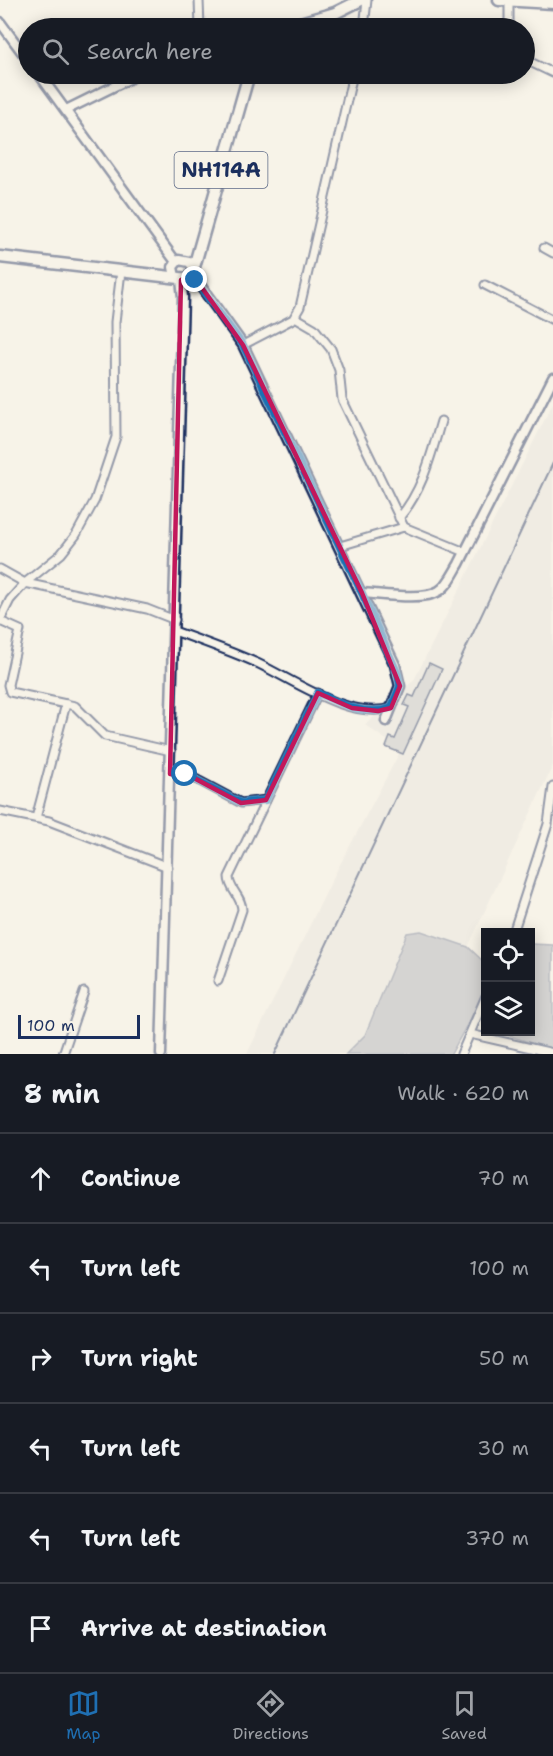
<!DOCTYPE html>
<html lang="en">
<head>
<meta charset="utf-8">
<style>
	body { margin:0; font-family:"Shantell Sans",sans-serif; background:#242831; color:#f1f3f6 }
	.controls { position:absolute; right:18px; bottom:18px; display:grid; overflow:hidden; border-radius:0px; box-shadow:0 3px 15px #0003 }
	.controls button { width:54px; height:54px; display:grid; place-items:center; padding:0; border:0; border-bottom:2px solid #363941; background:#171b24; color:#f1f3f6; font:30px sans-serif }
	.scale { position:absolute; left:18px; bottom:15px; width:122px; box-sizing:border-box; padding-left:6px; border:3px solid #1b2f5e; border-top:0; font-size:16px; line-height:21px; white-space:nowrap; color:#1b2f5e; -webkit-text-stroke:4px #f7f3e8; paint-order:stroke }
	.stop { position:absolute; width:18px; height:18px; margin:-14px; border:4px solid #1f6fb2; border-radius:50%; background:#fff }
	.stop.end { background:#1f6fb2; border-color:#fff; box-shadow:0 2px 6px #0008 }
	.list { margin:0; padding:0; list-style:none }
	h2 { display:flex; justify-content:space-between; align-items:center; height:78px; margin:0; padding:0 24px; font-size:26px }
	h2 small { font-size:20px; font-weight:400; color:#9ea1a6 }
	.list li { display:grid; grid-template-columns:39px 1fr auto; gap:18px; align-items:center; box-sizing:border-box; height:90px; padding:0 24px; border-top:2px solid #363941 }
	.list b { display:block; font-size:22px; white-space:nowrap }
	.list em { font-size:20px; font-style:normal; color:#9ea1a6 }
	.icon { flex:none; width:33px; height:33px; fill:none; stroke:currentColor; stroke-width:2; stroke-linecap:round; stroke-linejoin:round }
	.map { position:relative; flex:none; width:553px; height:1054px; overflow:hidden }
	.search { position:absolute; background:#171b24; box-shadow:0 3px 15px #0003; left:18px; right:18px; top:18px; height:66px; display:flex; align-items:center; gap:15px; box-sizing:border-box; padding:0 21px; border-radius:33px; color:#9ea1a6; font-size:22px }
	.sheet { height:618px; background:#171b24 }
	nav { display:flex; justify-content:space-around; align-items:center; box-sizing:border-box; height:84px; border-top:2px solid #363941; background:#171b24; font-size:16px; color:#9ea1a6 }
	nav a { display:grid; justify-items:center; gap:3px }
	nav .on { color:#1f6fb2 }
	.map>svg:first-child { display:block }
	.built { fill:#e6e5de }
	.water { fill:#acb0b9; stroke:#727c95; stroke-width:1.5 }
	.building { fill:#c0c3c5; stroke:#1b2f5e; stroke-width:1.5 }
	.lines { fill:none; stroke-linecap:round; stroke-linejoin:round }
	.minor-casing { stroke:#1b2f5e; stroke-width:11 }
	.tertiary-casing { stroke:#1b2f5e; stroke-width:13 }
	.trunk-casing { stroke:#1b2f5e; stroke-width:15 }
	.minor { stroke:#f7f3e8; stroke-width:7 }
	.tertiary { stroke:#f7f3e8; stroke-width:8 }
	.trunk { stroke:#f7f3e8; stroke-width:10 }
	.rail { stroke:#1b2f5e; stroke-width:2 }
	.route { stroke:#1f6fb2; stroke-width:8 }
	.marked { fill:none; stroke:#c2185b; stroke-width:4.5; stroke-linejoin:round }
	.labels { text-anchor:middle; stroke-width:6; stroke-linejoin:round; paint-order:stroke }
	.shield { fill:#f7f3e8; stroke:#5d6a87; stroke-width:1.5 }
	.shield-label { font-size:21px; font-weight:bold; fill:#1b2f5e }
</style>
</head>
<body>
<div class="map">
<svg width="553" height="1054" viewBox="0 0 553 1054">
	<rect width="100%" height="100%" fill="#f7f3e8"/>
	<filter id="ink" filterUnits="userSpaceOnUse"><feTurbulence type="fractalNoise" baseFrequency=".0167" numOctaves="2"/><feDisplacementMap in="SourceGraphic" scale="12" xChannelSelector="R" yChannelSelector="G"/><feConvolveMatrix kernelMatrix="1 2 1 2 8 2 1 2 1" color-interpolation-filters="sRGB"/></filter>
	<g filter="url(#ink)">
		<polygon class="built" points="553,403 553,765 468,947 421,931 408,933 365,1035 346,1054 247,1054 335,874 401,750 365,725 414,680"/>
		<g class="water">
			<polygon points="421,931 468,947 485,963 485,992 451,1054 346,1054 365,1035 407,933"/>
			<polygon points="531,944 553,945 553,1050 498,1032 530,1032"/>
		</g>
		<polygon class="building" points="429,663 442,669 403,754 386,747 390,737 395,739 409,707 404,705 409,695 414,697"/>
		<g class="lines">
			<g class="minor-casing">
				<g id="minor">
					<polyline points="199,0 200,28"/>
					<polyline points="509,1 509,28"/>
					<polyline points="364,28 367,0"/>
					<polyline points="524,59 553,73"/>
					<polyline points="544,248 553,253"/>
					<polyline points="485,285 553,320"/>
					<polyline points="295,317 314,328 331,349 339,370 342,399 404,527"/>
					<polyline points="243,345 293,319 300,307 353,74"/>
					<path d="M399 518C423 490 431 455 441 421"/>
					<polyline points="340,546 404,527 465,552"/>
					<polyline points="0,569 25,583 61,554 76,535 95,500 116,437 115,322 121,271"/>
					<polyline points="0,620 10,600 25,583 147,609 175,620"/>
					<polyline points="0,621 20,630 8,685 10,692 66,704"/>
					<path d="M174 631C202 641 230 651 257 663 295 681 349 720 391 708"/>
					<polyline points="170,774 192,777 241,803 266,800"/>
					<polyline points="0,811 49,821 168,867"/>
					<polyline points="36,818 66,704 75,706 105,736 171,751"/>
					<polyline points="513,933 548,824 553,787"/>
					<path d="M218 981 242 910C242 896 229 890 229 877L318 693"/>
					<polyline points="470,1034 553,1053"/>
					<polyline points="63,1054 84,992"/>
					<polyline points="461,1054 486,996"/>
				</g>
			</g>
			<g class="tertiary-casing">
				<g id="tertiary">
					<polyline points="0,22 28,60"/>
					<polyline points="39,74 176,262"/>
					<polyline points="66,110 139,74"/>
					<polyline points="192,274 243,345 395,665 400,686 386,721"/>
					<polyline points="175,277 173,267 179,260 189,262 193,267"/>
					<path d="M362 593C381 594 424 601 439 591 448 586 454 572 459 564L553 378"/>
					<polyline points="161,1054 183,297 181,280"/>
				</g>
			</g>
			<g class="trunk-casing">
				<g id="trunk">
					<polyline points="499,0 553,3"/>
					<polyline points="283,28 335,13 361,0"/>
					<polyline points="0,257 188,279 192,274 249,74"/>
				</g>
			</g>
			<use href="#minor" class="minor"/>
			<use href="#tertiary" class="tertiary"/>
			<use href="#trunk" class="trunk"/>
			<polyline class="rail" points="275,1054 553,463"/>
		</g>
	</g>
	<g class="lines" filter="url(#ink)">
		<path class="route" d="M185 774 241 803 266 800 318 693C342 705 365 716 391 708L400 686 398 674 362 593 243 345 195 280"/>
	</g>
	<path d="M0 0H553V1054H0ZM192 274 243 345 362 593 400 686 391 708 378 711 352 708 318 693 266 800 241 803 192 777 170 774 181 280Z" fill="#f7f3e8" fill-opacity=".55" fill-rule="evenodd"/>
	<path class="marked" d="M192 274 243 345 362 593 400 686 391 708 378 711 352 708 318 693 266 800 241 803 192 777 170 774 181 280Z"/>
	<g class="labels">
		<rect class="shield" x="174.5" y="152" width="93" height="36" rx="4.5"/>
		<g class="shield-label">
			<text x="221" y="177">NH114A</text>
		</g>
	</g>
</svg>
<div class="controls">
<button><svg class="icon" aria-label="locate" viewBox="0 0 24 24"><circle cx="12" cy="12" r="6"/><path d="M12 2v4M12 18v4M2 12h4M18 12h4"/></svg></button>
<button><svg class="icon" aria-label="layers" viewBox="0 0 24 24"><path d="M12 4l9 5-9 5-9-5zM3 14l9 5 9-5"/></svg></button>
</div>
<div class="scale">100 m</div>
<div class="stop" style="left:185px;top:774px"></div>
<div class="stop end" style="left:195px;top:280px"></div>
<div class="search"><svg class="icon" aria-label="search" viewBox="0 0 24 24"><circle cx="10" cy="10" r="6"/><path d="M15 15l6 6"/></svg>Search here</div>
</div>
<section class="sheet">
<h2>8 min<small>Walk · 620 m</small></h2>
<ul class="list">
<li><svg class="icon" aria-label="ahead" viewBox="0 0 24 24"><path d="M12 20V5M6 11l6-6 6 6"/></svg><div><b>Continue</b></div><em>70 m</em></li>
<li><svg class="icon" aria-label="left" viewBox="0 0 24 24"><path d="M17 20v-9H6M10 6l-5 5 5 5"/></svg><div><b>Turn left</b></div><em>100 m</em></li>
<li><svg class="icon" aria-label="right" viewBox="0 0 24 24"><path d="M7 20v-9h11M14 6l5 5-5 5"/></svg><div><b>Turn right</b></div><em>50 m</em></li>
<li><svg class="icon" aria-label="left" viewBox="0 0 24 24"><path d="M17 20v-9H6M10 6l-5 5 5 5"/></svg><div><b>Turn left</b></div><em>30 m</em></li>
<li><svg class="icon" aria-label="left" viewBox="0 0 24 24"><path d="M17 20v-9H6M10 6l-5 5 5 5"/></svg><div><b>Turn left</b></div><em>370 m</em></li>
<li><svg class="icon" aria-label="arrive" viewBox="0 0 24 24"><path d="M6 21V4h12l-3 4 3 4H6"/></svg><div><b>Arrive at destination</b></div></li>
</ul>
</section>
<nav>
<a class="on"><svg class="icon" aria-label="map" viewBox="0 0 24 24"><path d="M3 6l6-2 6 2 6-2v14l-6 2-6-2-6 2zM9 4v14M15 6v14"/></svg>Map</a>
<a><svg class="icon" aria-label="directions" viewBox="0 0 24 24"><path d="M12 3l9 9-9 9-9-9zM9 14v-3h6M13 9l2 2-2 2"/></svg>Directions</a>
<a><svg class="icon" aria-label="saved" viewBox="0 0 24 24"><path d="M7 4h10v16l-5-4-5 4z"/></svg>Saved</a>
</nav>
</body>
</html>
